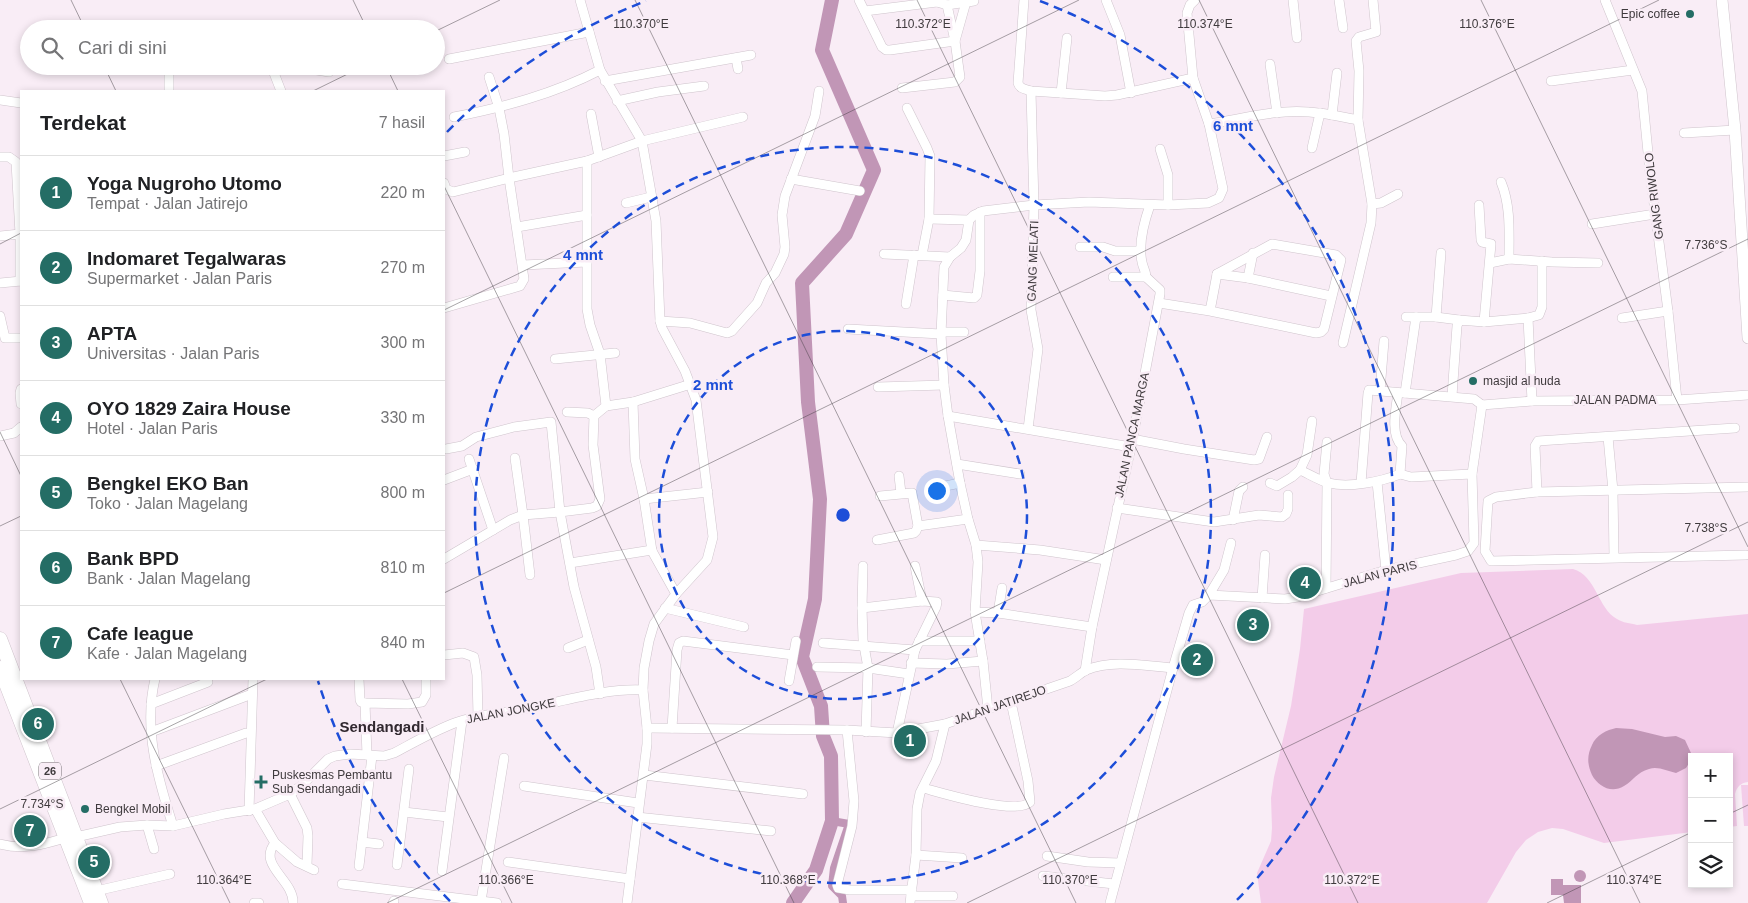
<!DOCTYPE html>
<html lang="id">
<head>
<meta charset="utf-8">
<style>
	body { margin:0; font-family:Arial,sans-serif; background:#f2f2f2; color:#202124 }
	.controls { position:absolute; right:15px; bottom:15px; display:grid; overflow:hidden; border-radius:0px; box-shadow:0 2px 8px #0003 }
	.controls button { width:45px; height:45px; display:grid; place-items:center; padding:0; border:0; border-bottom:1px solid #e0e0e0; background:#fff; color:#202124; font:25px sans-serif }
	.you { position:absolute; left:936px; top:490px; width:18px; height:18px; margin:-12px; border:4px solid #fff; border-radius:50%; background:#1a73e8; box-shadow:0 0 0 8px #1a73e833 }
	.badge { display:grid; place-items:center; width:32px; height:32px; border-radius:50%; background:#246d65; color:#fff; font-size:16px; font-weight:700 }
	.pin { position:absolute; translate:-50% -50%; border:2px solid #fff; box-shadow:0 1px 5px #0006 }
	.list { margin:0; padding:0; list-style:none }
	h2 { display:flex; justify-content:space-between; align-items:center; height:65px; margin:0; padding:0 20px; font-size:21px }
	h2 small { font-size:16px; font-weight:400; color:#757577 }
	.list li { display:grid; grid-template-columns:32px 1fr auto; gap:15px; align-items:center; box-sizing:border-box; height:75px; padding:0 20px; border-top:1px solid #e0e0e0 }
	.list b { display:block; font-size:19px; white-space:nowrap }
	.list p { margin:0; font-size:16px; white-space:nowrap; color:#757577 }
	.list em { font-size:16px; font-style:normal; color:#757577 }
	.icon { flex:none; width:28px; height:28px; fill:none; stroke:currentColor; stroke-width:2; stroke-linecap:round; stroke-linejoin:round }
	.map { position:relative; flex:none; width:1748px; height:903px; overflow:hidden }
	.search { position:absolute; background:#fff; box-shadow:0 2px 8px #0003; left:20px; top:20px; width:425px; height:55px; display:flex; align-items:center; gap:12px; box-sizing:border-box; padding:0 18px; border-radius:28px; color:#757577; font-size:19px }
	.panel { position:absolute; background:#fff; box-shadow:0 2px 8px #0003; left:20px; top:90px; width:425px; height:590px; border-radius:0px }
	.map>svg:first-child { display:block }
	.green { fill:#f3cce9 }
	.water { fill:#c196b6 }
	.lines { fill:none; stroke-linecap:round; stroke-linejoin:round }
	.canal { stroke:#c196b6; stroke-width:8 }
	.river { stroke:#c196b6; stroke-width:14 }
	.minor-casing { stroke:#cfc4cc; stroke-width:10 }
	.major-casing { stroke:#cfc4cc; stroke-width:12 }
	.highway-casing { stroke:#cfc4cc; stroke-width:15 }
	.minor { stroke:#fff; stroke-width:9 }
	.major { stroke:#fff; stroke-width:11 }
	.highway { stroke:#fff; stroke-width:14 }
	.ticks { fill:none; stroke:#3f3a3d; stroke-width:1; stroke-opacity:0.45 }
	.ring { fill:none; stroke:#1d4ed8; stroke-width:2.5; stroke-dasharray:9 6 }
	.poi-dot { fill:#246d65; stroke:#f9edf6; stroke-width:2 }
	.labels { text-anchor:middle; stroke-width:5; stroke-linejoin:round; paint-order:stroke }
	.shield { fill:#f9edf6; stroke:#777074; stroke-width:1 }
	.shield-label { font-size:11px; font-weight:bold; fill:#3f3a3d }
	.poi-label { font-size:12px; fill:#3f3a3d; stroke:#f9edf6; text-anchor:start }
	.street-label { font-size:12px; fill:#3f3a3d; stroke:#f9edf6 }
	.quarter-label { font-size:15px; font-weight:bold; fill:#31282f; stroke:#f9edf6 }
	.ticks-label { font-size:12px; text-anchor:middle; fill:#3f3a3d; stroke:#f9edf6; stroke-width:5; stroke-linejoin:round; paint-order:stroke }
	.centre { fill:#1d4ed8; stroke:#f9edf6; stroke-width:2.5 }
	.ring-label { font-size:15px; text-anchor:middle; font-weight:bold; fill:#1d4ed8; stroke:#f9edf6; stroke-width:5; stroke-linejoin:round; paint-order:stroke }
</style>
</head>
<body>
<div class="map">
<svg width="1748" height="903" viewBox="0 0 1748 903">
	<rect width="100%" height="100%" fill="#f9edf6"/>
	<g class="green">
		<path d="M1573 569C1596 575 1598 609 1617 619 1623 623 1630 623 1637 625L1748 614V782C1740 783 1737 787 1735 794L1737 826 1729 827V757H1692V832L1604 843 1563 829 1552 828 1538 832 1526 840 1516 852 1487 903H1261L1257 873 1271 841 1272 828 1271 798 1274 777 1291 706 1300 649 1304 609 1461 573Z"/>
		<polygon points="1741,785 1748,785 1748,826 1744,826"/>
	</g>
	<g class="water">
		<path d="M1616 728 1632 729 1665 737 1676 736 1685 740 1691 753V760L1686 768 1676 773C1667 771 1658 766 1649 769 1637 772 1633 781 1624 786 1611 794 1598 786 1592 775 1587 764 1587 755 1592 745 1596 735 1607 730 1616 728Z"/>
		<circle cx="1580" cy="876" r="6"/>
		<polygon points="1551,879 1563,879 1563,885 1581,885 1581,903 1564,903 1563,895 1551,895"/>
	</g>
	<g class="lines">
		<polyline class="canal" points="832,821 849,824 834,868 832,886 842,896 843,903"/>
		<polyline class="river" points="793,903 816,870 832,821 831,756 823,736 821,706 802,657 815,599 820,499 808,402 802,283 846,234 874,170 822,50 832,0"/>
		<g class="minor-casing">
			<g id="minor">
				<polyline points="580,0 600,70 642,141 656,221 660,321 662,328 685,371 696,400 713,537 707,560 676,594 654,624 649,641 644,668 643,690 647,728 647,744 627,903"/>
				<polyline points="859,0 882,47 886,50 890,50 955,41 966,2"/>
				<path d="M1024 0 1018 83C1020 89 1025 89 1031 91L1105 96 1117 95 1193 78"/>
				<polyline points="1106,0 1120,35 1131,93"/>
				<polyline points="1293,0 1297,38"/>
				<polyline points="1339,0 1343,28"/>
				<polyline points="1605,0 1642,91 1650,173 1668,311 1677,400"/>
				<polyline points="947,5 974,1"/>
				<polyline points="865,11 937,2"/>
				<polyline points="736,58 738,69"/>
				<polyline points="449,59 589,32"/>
				<polyline points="1270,64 1277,113"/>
				<polyline points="274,66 274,73 281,91"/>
				<polyline points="292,66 329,72"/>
				<polyline points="605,81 751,55"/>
				<polyline points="1551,81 1633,70"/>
				<polyline points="902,88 955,82 960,77 955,41 947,5 937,2 937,0"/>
				<polyline points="169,91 169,66"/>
				<polyline points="1061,93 1067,38"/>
				<polyline points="0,100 21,103"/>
				<polyline points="617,101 658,92 704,86"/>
				<polyline points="907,108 927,148 930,156 929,219 922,255"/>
				<polyline points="591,114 599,157"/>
				<polyline points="1332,115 1337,73"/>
				<path d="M454 117C504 107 554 94 600 70"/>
				<path d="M1209 124C1242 119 1276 109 1309 112 1326 113 1342 117 1358 120"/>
				<polyline points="1684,133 1735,130"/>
				<polyline points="1312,148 1320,113"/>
				<polyline points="1160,149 1168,175 1168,205"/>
				<polyline points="444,156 465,152"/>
				<polyline points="0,157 9,157 16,162 20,234 20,281"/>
				<polyline points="791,179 860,191"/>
				<path d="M1501 182C1511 206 1509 233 1509 259"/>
				<polyline points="444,183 446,189 453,192 509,178 587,161"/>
				<polyline points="626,203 651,197"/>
				<polyline points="1372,204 1381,203 1398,194"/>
				<polyline points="1479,205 1481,240 1482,242 1491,244 1484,322"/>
				<polyline points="929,219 969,220"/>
				<polyline points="1592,224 1655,214"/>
				<polyline points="517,227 587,215"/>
				<polyline points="0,236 20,234"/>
				<polyline points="1080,247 1103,247 1115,251 1141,251"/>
				<polyline points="884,254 950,257"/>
				<polyline points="1490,263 1509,259 1552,262 1598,263"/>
				<polyline points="523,265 587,262"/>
				<polyline points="1217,274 1248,278 1331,296"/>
				<polyline points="1113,277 1146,277"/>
				<polyline points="1248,278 1253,253"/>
				<polyline points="0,283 21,281"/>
				<polyline points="943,295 974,298 977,295 980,271 980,212"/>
				<polyline points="1159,303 1210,311 1316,333 1321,332 1324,329 1341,260 1336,255 1272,244 1217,274 1210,311"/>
				<polyline points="906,304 914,255"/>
				<polyline points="444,308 520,286 524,279 509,178 504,134 499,108 489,77"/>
				<polyline points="0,316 5,338 21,338"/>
				<polyline points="1406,317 1436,317 1459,320"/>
				<polyline points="1436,317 1441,253"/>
				<polyline points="1528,318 1532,401"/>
				<polyline points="1622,318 1668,311"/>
				<polyline points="660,321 690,323 727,333 732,331 757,303 766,283 775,273 784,254 785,247 782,215 785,196 815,116 819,91"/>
				<polyline points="848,329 941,334"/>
				<polyline points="941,332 964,332"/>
				<polyline points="1343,343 1371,223 1372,204 1358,120 1359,71 1356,41 1359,37 1376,32 1373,0"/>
				<polyline points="555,359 615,353"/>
				<polyline points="878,387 944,385"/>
				<polyline points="21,389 20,393 21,404"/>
				<polyline points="1369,390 1474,399 1482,405"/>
				<polyline points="1380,391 1384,341"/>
				<path d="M1398 393C1396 408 1390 435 1402 446L1400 474 1411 477 1472 474"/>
				<polyline points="1405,393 1416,317"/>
				<polyline points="1452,396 1457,326 1459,320 1484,322 1528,318 1539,315 1542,307 1542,261"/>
				<polyline points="633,402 635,459 644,499 652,551 676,594"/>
				<polyline points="1482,405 1532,401 1677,400 1748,395"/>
				<polyline points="606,406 633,402 691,384"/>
				<polyline points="567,412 588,413 594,416"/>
				<polyline points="948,416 1131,447"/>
				<polyline points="1028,429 1038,349 1031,310 1034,205 1031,91"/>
				<polyline points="0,436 14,433 21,427"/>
				<polyline points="1608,437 1613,491 1614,557"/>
				<polyline points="1132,439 1184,449 1254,460 1259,459 1267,437"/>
				<polyline points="446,449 462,446 476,437 514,427 551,422 560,512 523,515 515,458"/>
				<polyline points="469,459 493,530"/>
				<polyline points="957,464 1020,474"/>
				<polyline points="1300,470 1307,455 1312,421"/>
				<polyline points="899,476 901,493"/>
				<polyline points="444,480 473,469"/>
				<polyline points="1377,482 1386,570"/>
				<path d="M1270 483 1277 486 1292 477 1300 470C1309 474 1320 481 1329 483 1348 488 1381 482 1400 474"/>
				<polyline points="1361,483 1368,393"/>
				<polyline points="931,489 960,483"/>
				<polyline points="1537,492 1535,446 1538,441 1735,428"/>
				<polyline points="644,499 708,492"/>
				<polyline points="1117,508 1214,522 1259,515 1282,517 1286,514 1288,509 1288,495"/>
				<polyline points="1233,520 1239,491 1243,487"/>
				<polyline points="918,526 968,519"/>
				<polyline points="877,540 914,533 916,531 918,526 912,493 880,496"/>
				<polyline points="976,545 1040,550 1106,560"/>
				<polyline points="1746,555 1491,561 1485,551 1488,501 1496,497 1537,492 1748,487"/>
				<polyline points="444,559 510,520 523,515 530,575"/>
				<polyline points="570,563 652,550"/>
				<polyline points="863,566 862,608 922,601 937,602 936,607 915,650 897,733"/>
				<polyline points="915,566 922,601"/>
				<polyline points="1326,588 1327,483 1324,474 1327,442"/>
				<polyline points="1209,595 1224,570 1231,543"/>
				<polyline points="1262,598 1265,555"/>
				<polyline points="665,608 744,627"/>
				<polyline points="862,608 863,640 868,668 866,732"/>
				<polyline points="975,612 998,613 1092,627"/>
				<polyline points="998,613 1002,588"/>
				<polyline points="919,641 980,641"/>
				<polyline points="823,643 915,650"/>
				<polyline points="568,648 588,640"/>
				<polyline points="444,655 463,653 474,657 477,675 478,716"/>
				<polyline points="911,663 947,664 983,661"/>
				<polyline points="817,667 868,668 909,674"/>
				<path d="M1085 671 1092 627 1131 447 1160 294V290L1146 277C1146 271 1143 268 1142 262 1138 244 1144 222 1150 205"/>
				<path d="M155 679C143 729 158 779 173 826"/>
				<polyline points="359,679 360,700 361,702 365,703"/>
				<polyline points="789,681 796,641"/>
				<polyline points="600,694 596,667 574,587 560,512 592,508 597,506 600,499 593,445 594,416 606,406 600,354 590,325 587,309 587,161 642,141 743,117"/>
				<polyline points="151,704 208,682"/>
				<polyline points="988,709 983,661 975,612 978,562 976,545 968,519 960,483 948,416 944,385 941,334 944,267 950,257 961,248 966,240 969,220 974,215 983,211 1034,205 1089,202 1168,205 1208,203 1219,198 1223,189 1209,124 1193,78 1187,13 1190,5 1195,0"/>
				<path d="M647 728 847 730 897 733 945 724 1070 681C1075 678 1081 673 1086 670 1113 659 1145 666 1173 668"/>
				<polyline points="672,728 677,650 679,643 683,641 793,655"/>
				<polyline points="847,730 854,801 852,826 837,885 838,888 850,890 912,890"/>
				<polyline points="151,732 252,694"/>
				<polyline points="367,755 365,703 408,704 422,702 426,695 426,679"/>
				<polyline points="156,766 246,733"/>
				<polyline points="644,775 803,794"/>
				<polyline points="524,786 638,803"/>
				<path d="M923 788C942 793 1016 816 1030 802L1028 781 1011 702"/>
				<polyline points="290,794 307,828 308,836 307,865"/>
				<path d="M255 809 275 843C257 865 294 880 293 903"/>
				<polyline points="249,811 253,679"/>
				<polyline points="404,812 448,817"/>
				<polyline points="637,817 771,831"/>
				<polyline points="147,825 154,849"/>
				<path d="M76 837 120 827 147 825 173 826 224 814 255 809 290 794 301 786 328 759 335 756 350 754 384 756 394 753C413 743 432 732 452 724 474 715 499 714 523 709 561 702 605 688 643 690"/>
				<polyline points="362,842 379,844"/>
				<polyline points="275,843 297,862 314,870"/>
				<path d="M0 844C24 850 42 845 65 838"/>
				<polyline points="916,855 962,858"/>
				<polyline points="1047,856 1088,862 1120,863"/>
				<polyline points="508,862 630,879"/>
				<polyline points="397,865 409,769"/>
				<polyline points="359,866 372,756"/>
				<polyline points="442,871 462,721"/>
				<polyline points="1043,876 1114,884"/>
				<polyline points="342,884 497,903"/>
				<polyline points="96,891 170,874"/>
				<polyline points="911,896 953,896"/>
				<polyline points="481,901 504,758"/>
				<polyline points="254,903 259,903"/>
				<polyline points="393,903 394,901"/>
				<polyline points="910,903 916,855 917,809 920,793 936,761 945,724"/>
				<polyline points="1110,903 1173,668 1189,613 1193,605 1202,602 1209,595 1285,599 1298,597 1386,570 1456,555 1468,551 1474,543 1472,474 1482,405"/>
			</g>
		</g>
		<g class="major-casing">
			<polyline id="major" points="1722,0 1735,130 1748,338"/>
		</g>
		<g class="highway-casing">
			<g id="highway">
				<polyline points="0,639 101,903"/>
				<polyline points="0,668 91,903"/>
			</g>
		</g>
		<use href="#minor" class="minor"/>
		<use href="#major" class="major"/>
		<use href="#highway" class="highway"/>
	</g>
	<path class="ticks" d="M71 0 85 29M353 0 367 29M635 0 1076 903M917 0 1358 903M1199 0 1640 903M1481 0 1748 547M436 31 500 0M104 66 116 91M386 66 398 91M313 91 364 66M444 186 794 903M0 244 21 233M444 310 1079 0M0 432 21 476M0 526 21 516M444 593 1659 0M120 679 230 903M402 679 512 903M0 809 267 679M1729 814 1748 805M387 903 1748 239M967 903 1748 522M1547 903 1692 832"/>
	<g class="ring">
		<circle cx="843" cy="515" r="184"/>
		<circle cx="843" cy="515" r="368"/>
		<path d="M450 901A551 551 0 0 1 318 681M447 132A551 551 0 0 1 646 1M1040 1A551 551 0 0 1 1236 901"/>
	</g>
	<g class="poi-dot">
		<circle cx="1690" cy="14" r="5"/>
		<circle cx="1473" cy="381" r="5"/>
		<path d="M258.5 774.5h5v5h5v5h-5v5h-5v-5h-5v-5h5z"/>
		<circle cx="85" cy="809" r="5"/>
	</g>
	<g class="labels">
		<rect class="shield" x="39" y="762.5" width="22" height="17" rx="4"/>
		<g class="shield-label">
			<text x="50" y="775">26</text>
		</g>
		<g class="poi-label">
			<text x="1680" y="18" text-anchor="end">Epic coffee</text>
			<text x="1483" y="385">masjid al huda</text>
			<text x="272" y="779">Puskesmas Pembantu<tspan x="272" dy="14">Sub Sendangadi</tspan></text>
			<text x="95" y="813">Bengkel Mobil</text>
		</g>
		<g class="street-label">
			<text transform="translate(1654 196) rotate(-97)" y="4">GANG RIWOLO</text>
			<text transform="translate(1033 261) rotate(-88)" y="4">GANG MELATI</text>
			<text x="1615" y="404">JALAN PADMA</text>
			<text transform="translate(1132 435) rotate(-78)" y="4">JALAN PANCA MARGA</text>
			<text transform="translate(1380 574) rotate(-15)" y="4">JALAN PARIS</text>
			<text transform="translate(1000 705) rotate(-19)" y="4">JALAN JATIREJO</text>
			<text transform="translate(511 711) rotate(-11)" y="4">JALAN JONGKE</text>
		</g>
		<g class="quarter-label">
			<text x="382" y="732">Sendangadi</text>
		</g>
	</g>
	<g class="ticks-label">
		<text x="641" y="28">110.370°E</text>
		<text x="923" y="28">110.372°E</text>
		<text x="1205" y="28">110.374°E</text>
		<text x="1487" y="28">110.376°E</text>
		<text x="1706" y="249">7.736°S</text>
		<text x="1706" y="532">7.738°S</text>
		<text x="42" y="808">7.734°S</text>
		<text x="224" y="884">110.364°E</text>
		<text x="506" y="884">110.366°E</text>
		<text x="788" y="884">110.368°E</text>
		<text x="1070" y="884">110.370°E</text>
		<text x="1352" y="884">110.372°E</text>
		<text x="1634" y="884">110.374°E</text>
	</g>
	<circle cx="843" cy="515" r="8" class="centre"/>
	<g class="ring-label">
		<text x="1233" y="131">6 mnt</text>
		<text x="583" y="260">4 mnt</text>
		<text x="713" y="390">2 mnt</text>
	</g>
</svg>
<div class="controls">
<button>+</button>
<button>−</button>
<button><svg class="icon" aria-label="layers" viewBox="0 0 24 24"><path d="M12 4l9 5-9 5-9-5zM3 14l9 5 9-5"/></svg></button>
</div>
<div class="you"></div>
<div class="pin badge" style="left:910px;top:741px">1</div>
<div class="pin badge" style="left:1197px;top:660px">2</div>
<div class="pin badge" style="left:1253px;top:625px">3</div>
<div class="pin badge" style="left:1305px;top:583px">4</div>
<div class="pin badge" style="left:94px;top:862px">5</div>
<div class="pin badge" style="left:38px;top:724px">6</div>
<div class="pin badge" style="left:30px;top:831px">7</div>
<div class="search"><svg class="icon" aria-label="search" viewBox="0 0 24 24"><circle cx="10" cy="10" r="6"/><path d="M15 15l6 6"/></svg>Cari di sini</div>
<section class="panel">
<h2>Terdekat<small>7 hasil</small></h2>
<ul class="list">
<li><span class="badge">1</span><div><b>Yoga Nugroho Utomo</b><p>Tempat · Jalan Jatirejo</p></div><em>220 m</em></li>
<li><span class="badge">2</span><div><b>Indomaret Tegalwaras</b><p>Supermarket · Jalan Paris</p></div><em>270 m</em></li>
<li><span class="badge">3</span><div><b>APTA</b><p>Universitas · Jalan Paris</p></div><em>300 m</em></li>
<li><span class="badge">4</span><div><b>OYO 1829 Zaira House</b><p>Hotel · Jalan Paris</p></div><em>330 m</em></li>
<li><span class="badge">5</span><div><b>Bengkel EKO Ban</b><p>Toko · Jalan Magelang</p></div><em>800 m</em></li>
<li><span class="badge">6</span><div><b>Bank BPD</b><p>Bank · Jalan Magelang</p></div><em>810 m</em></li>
<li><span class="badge">7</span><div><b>Cafe league</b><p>Kafe · Jalan Magelang</p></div><em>840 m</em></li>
</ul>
</section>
</div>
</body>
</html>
